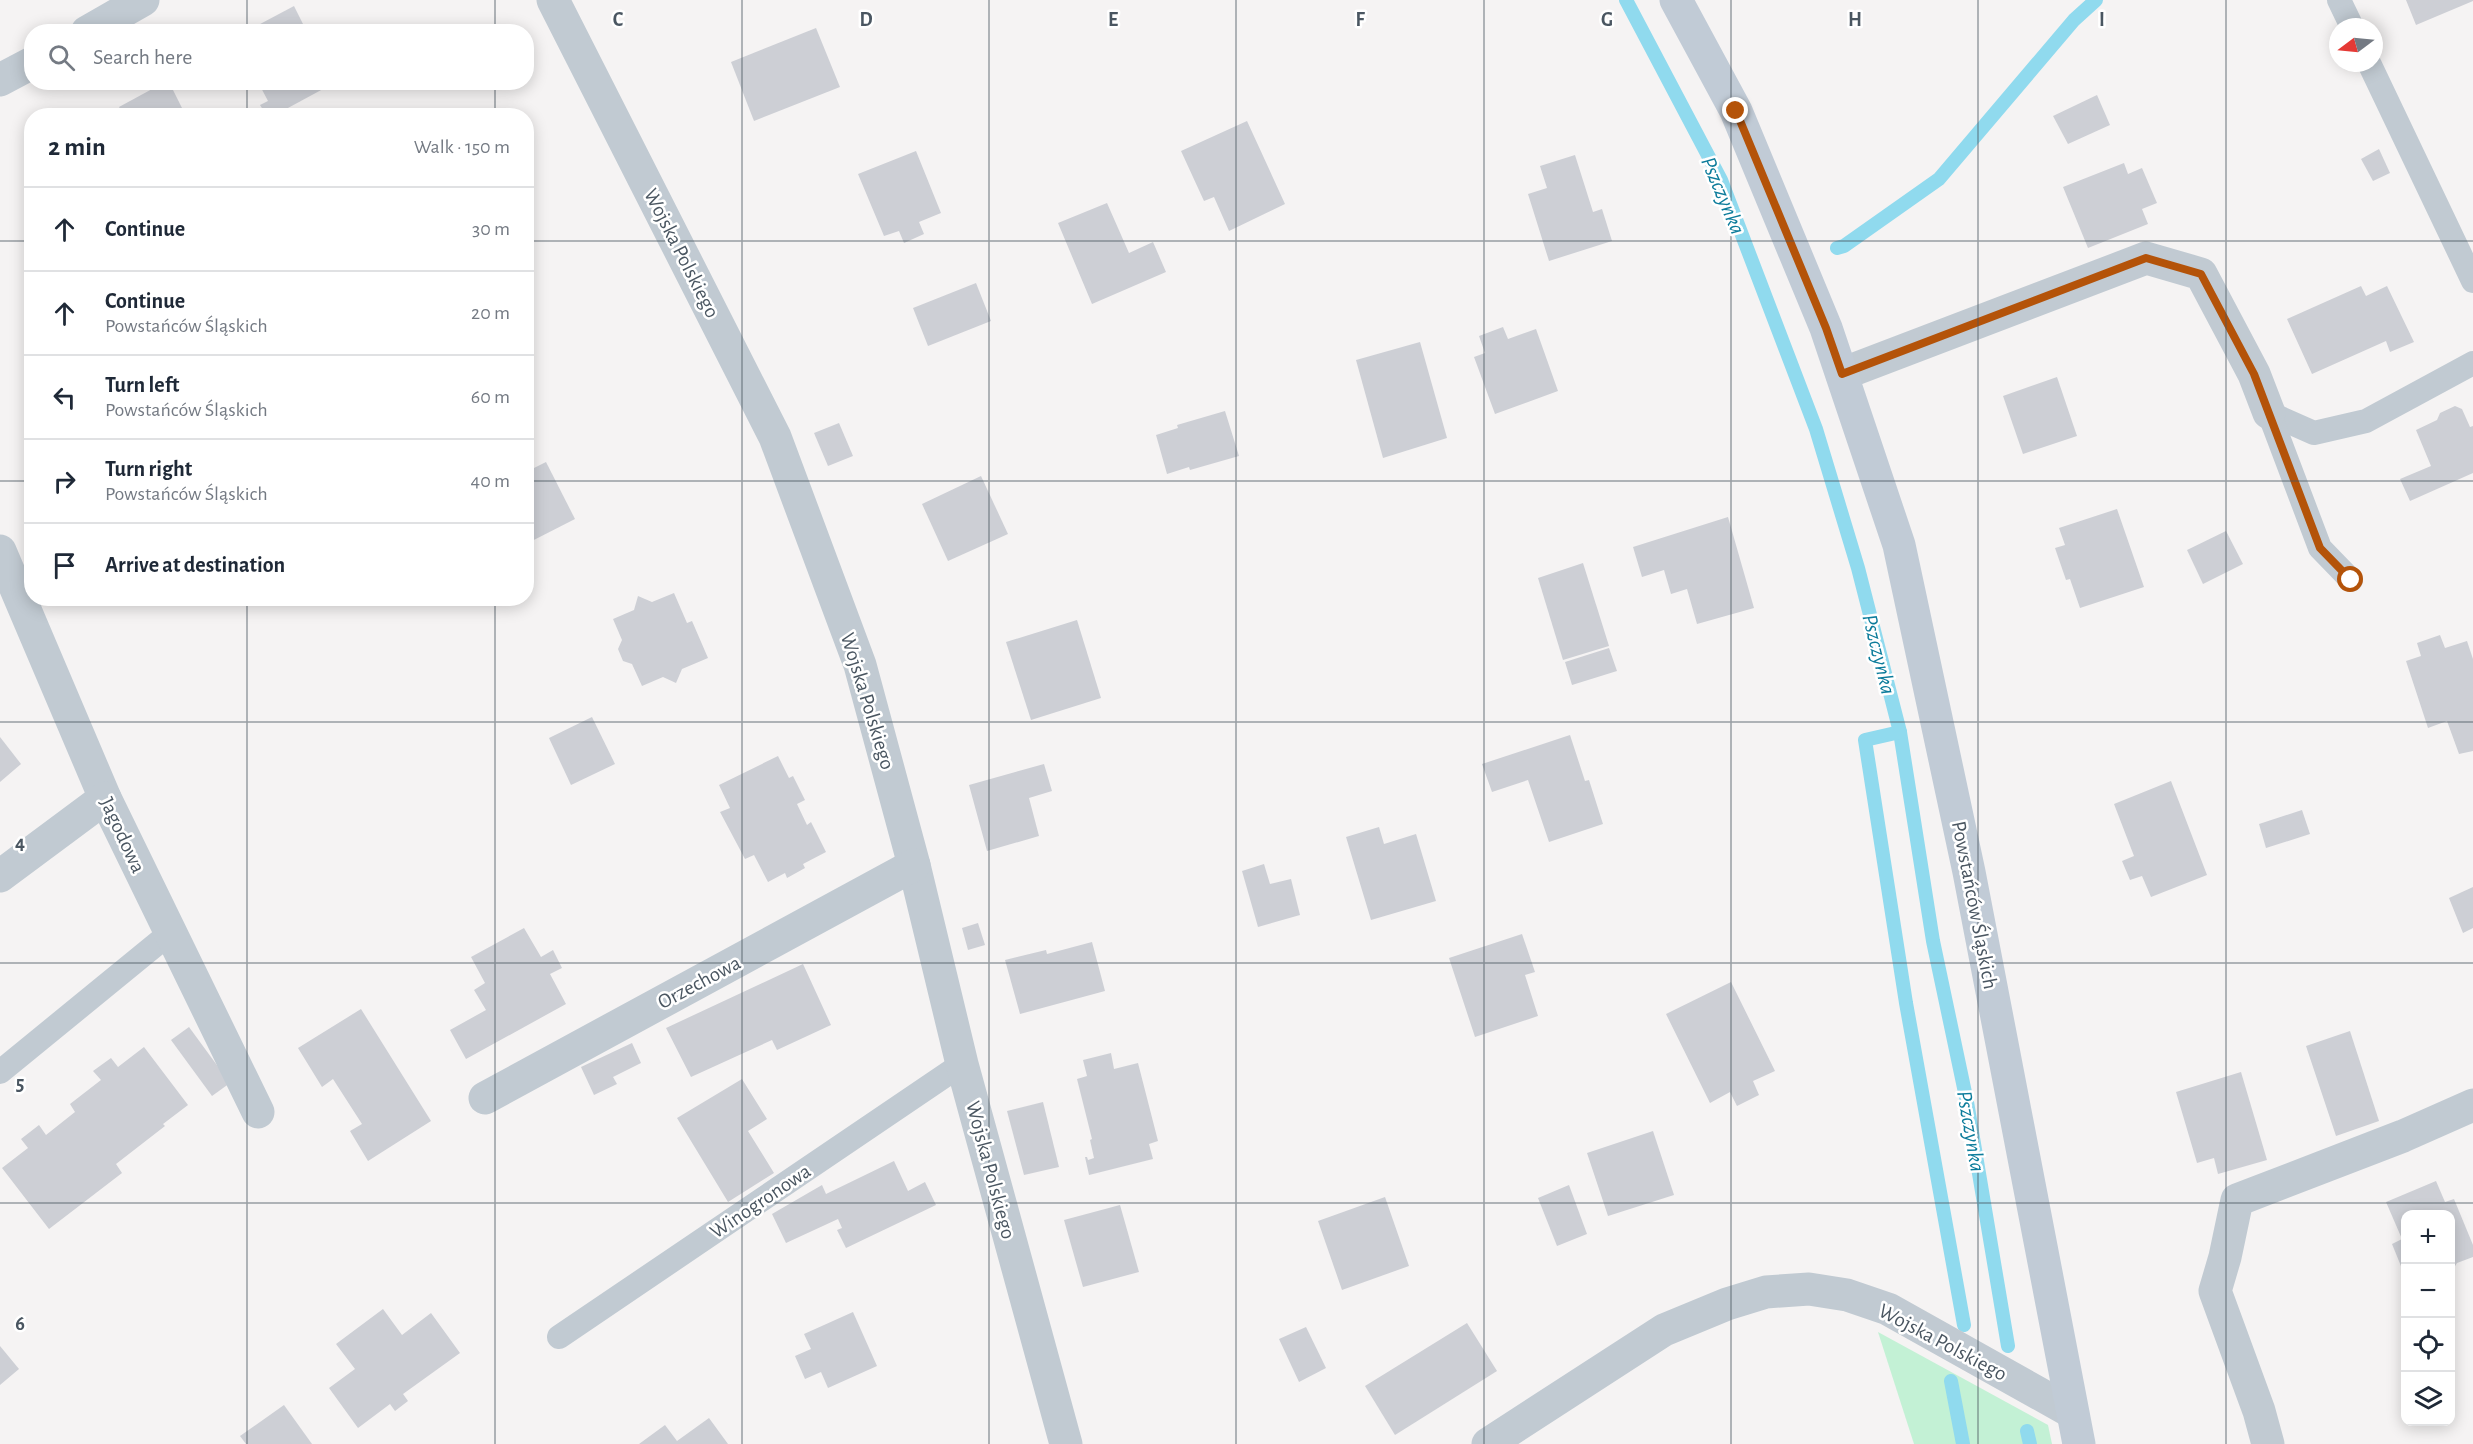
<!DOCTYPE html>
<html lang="en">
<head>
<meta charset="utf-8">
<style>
	body { margin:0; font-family:"Alegreya Sans",sans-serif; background:#f6f6f7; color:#1f2937 }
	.controls { position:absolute; right:18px; bottom:18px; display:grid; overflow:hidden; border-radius:12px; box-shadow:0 3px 15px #0003 }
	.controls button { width:54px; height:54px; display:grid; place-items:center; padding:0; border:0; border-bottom:2px solid #e0e1e3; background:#fff; color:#1f2937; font:30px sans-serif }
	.compass { position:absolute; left:2329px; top:18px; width:54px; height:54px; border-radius:50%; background:#fff; box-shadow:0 3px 15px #0003; rotate:254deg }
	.stop { position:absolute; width:18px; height:18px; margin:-14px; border:4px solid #b45309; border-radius:50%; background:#fff }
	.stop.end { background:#b45309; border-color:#fff; box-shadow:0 2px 6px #0008 }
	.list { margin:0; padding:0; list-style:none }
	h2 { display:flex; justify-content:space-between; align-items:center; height:78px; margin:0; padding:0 24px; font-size:26px }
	h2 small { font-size:20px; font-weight:400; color:#747a83 }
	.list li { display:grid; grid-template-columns:39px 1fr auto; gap:18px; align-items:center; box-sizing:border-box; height:84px; padding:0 24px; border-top:2px solid #e0e1e3 }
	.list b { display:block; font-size:22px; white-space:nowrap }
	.list p { margin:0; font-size:20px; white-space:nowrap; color:#747a83 }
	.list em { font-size:20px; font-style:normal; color:#747a83 }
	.icon { flex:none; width:33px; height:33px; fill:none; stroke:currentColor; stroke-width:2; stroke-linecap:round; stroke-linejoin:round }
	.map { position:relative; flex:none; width:2473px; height:1444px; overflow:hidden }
	.search { position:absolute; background:#fff; box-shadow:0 3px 15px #0003; left:24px; top:24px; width:510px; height:66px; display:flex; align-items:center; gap:15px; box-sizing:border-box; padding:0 21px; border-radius:24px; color:#747a83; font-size:22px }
	.panel { position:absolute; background:#fff; box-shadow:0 3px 15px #0003; left:24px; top:108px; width:510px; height:498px; border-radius:24px }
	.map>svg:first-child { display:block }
	.green { fill:#c3f1d5 }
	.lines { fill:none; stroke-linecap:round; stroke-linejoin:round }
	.stream { stroke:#90daee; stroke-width:14 }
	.building { fill:#cdcfd5 }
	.lane { stroke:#c1cad2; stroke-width:24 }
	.street { stroke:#c1cad2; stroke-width:33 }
	.secondary { stroke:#c1cbd6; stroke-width:33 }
	.route { stroke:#b45309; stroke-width:8 }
	.grid { fill:none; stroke:#4a5661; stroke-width:1.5; stroke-opacity:0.55 }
	.labels { text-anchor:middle; stroke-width:5; stroke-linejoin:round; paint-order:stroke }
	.street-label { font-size:21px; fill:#4a5661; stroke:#fff }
	.water-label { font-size:22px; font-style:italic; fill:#0c7c9b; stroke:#fff }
	.grid-label { font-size:20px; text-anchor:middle; font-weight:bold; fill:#4a5661; stroke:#fff; stroke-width:5; stroke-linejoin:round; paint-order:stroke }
</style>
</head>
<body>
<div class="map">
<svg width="2473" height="1444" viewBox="0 0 2473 1444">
	<rect width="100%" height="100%" fill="#f5f3f3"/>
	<polygon class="green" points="1878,1332 2048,1425 2052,1444 1914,1444"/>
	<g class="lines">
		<g class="stream">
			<polyline points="1626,0 1721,180 1816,429 1858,568 1900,732 1933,941 1967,1102 2008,1346"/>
			<polyline points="1837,248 1844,246 1939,179 2074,20 2096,0"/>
			<polyline points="1900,732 1865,740 1906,1003 1964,1325"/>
			<polyline points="1951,1381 1963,1444"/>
			<polyline points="2027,1431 2030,1444"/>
		</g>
	</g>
	<g class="building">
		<polygon points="2406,0 2473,0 2473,1 2416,25"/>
		<polygon points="294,6 307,32 245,32"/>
		<polygon points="816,28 840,87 754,121 731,62"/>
		<polygon points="165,82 169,82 186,116 124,116 119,107"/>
		<polygon points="258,82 336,82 275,115 272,109 265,113 260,105 268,101"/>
		<polygon points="2097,95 2110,125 2068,144 2053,116"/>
		<polygon points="1247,121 1285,204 1229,231 1214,197 1204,201 1181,151"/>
		<polygon points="2379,149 2390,173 2373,181 2361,159"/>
		<polygon points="916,151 941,213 919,222 924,234 904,243 899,231 884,236 858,174"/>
		<polygon points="1575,155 1593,212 1602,209 1612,241 1549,261 1528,194 1547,188 1540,166"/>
		<polygon points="2124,163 2128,174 2142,168 2157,203 2142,209 2148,224 2088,248 2063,187"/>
		<polygon points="1107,203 1129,253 1153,242 1166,272 1092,304 1058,223"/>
		<polygon points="976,283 991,321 928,346 913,308"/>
		<polygon points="2361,286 2366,296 2387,286 2414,342 2390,352 2386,341 2312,374 2287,319"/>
		<polygon points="1503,327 1508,339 1536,329 1558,391 1495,414 1474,357 1485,353 1479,336"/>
		<polygon points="1420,342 1447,438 1383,458 1356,360"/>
		<polygon points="2057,377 2077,436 2023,454 2003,396"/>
		<polygon points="2455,406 2462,409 2470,427 2473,426 2473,473 2410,501 2400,479 2431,466 2416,430 2437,420 2440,413"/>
		<polygon points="1225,411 1239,456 1190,470 1189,467 1167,474 1156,435 1178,428 1177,425"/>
		<polygon points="839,423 853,456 828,466 814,433"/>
		<polygon points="546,462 575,519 526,544 526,472"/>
		<polygon points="981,476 1008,534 948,561 922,504"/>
		<polygon points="2117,509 2144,587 2080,608 2070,579 2066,580 2055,548 2065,545 2059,528"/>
		<polygon points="1728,517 1754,608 1697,624 1687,589 1671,594 1664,570 1642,577 1633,547"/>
		<polygon points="2226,531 2243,564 2203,584 2187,550"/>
		<polygon points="1583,563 1609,646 1563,660 1538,578"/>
		<polygon points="674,593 687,623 692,621 708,658 682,669 676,683 663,677 642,686 632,664 623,661 618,649 622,640 613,619 634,610 638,596 652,602"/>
		<polygon points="1077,620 1101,698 1031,720 1006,642"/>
		<polygon points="2440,635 2445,648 2467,641 2473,659 2473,751 2459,754 2447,721 2428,728 2406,661 2421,656 2417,643"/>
		<polygon points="1609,648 1617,671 1572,685 1565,662"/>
		<polygon points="592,717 615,764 571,785 549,738"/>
		<polygon points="1570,735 1585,781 1589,780 1603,824 1549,842 1528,780 1492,792 1482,764"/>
		<polygon points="0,737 21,764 0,782"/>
		<polygon points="778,756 789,778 793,776 805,800 797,804 807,825 811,822 826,852 803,864 805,868 787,878 785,873 768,882 754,855 745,859 720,812 730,808 719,785"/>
		<polygon points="1044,764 1052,791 1029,798 1039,836 987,851 969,785"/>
		<polygon points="2171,781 2207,875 2151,897 2142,876 2130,880 2122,861 2134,856 2114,804"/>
		<polygon points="2302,810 2310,834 2266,848 2259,824"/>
		<polygon points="1379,827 1384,844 1416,834 1436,901 1371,920 1346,837"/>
		<polygon points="1264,864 1270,884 1291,879 1300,915 1258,927 1242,871"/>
		<polygon points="2473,887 2473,928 2463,933 2449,898"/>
		<polygon points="978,923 985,945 968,950 962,928"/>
		<polygon points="524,928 541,957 553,950 562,968 550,974 566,1004 466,1059 450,1030 486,1010 474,990 485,983 471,957"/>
		<polygon points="1522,934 1535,972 1525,975 1538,1016 1475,1037 1449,958"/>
		<polygon points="1092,942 1105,991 1020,1014 1005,960 1046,950 1047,954"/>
		<polygon points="803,964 831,1025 777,1050 772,1040 691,1077 666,1028"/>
		<polygon points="1731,982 1775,1071 1753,1081 1759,1095 1737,1106 1730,1092 1710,1103 1666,1014"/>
		<polygon points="361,1009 431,1121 368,1161 350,1131 362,1124 333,1079 322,1087 298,1048"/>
		<polygon points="189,1027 230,1083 212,1096 171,1040"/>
		<polygon points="2350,1031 2379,1121 2336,1136 2306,1046"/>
		<polygon points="632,1043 641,1063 613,1077 617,1084 594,1095 581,1067"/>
		<polygon points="144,1047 188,1105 163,1124 165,1126 116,1164 122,1173 49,1229 2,1168 28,1148 21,1139 39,1125 46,1135 75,1112 70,1104 101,1080 93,1071 111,1058 118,1067"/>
		<polygon points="1111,1053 1114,1069 1138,1063 1158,1141 1149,1144 1153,1159 1089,1175 1085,1157 1087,1157 1088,1160 1094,1158 1090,1140 1092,1139 1077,1079 1087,1076 1083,1060"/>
		<polygon points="2241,1072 2267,1160 2218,1174 2214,1158 2197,1163 2176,1092"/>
		<polygon points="742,1079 767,1119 748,1131 774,1173 728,1202 677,1118"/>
		<polygon points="1043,1102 1059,1167 1024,1175 1007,1111"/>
		<polygon points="1653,1131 1674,1195 1608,1216 1587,1153"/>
		<polygon points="894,1161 908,1191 925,1182 936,1205 846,1248 837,1230 842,1228 838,1219 786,1243 772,1214 822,1185 826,1194"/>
		<polygon points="2436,1181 2445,1202 2454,1199 2473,1245 2473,1257 2457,1263 2450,1274 2450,1214 2406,1214 2405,1276 2392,1244 2402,1239 2386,1202"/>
		<polygon points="1569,1185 1587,1234 1557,1246 1538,1198"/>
		<polygon points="1385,1197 1409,1266 1342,1290 1318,1221"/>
		<polygon points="1120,1205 1139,1272 1083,1287 1064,1220"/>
		<polygon points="383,1309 402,1335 431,1313 460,1353 403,1394 408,1401 395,1411 390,1404 358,1428 329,1388 355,1369 336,1344"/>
		<polygon points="853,1312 877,1366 828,1388 821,1372 805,1379 795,1356 811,1349 804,1334"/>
		<polygon points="1467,1323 1497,1371 1395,1435 1365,1386"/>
		<polygon points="1306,1327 1326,1368 1299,1382 1279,1339"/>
		<polygon points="0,1346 19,1369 0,1385"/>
		<polygon points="284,1405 312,1444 246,1444 240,1436"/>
		<polygon points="709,1418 728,1444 639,1444 665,1425 677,1441"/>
	</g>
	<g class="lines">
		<g class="lane">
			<polyline points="2339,0 2352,27"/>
			<polyline points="2369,63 2473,281"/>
			<polyline points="2269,413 2314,433 2366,421 2473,363"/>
			<polyline points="2269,413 2320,548 2351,580"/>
			<polyline points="0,1072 170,933"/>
			<polyline points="559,1337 962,1064"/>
		</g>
		<g class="street">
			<polyline points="553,0 775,437 860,665 914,865 962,1064 1066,1444"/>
			<polyline points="87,32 143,0"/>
			<polyline points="0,80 32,63"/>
			<polyline points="1842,374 2146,258 2201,274 2254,374 2269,413"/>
			<polyline points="0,551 105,798 258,1112"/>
			<polyline points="0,876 105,798"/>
			<polyline points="485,1098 914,865"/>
			<polyline points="1488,1444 1664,1330 1727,1304 1766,1292 1809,1289 1847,1295 1888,1309 2072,1412"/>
			<polyline points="2268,1444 2259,1411 2215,1291 2225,1257 2237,1200 2403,1136 2473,1105"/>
		</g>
		<polyline class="secondary" points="1676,0 1736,111 1826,328 1899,545 1969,872 2079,1444"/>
	</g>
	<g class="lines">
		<polyline class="route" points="1736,111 1826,328 1842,374 2146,258 2201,274 2254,374 2320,548 2351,580"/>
	</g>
	<path class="grid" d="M247 0V32M495 0V32M742 0V1444M989 0V1444M1236 0V1444M1484 0V1444M1731 0V1444M1978 0V1444M2226 0V1444M247 82V116M495 82V116M0 241H32M526 241H2473M0 481H32M526 481H2473M247 598V1444M495 598V1444M0 722H2473M0 963H2473M0 1203H2473"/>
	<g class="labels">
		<g class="street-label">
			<text transform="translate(682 253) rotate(63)" y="7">Wojska Polskiego</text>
			<text transform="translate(868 701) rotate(73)" y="7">Wojska Polskiego</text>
			<text transform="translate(123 835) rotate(65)" y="7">Jagodowa</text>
			<text transform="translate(1975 905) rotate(79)" y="7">Powstańców Śląskich</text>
			<text transform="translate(699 982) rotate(-28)" y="7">Orzechowa</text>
			<text transform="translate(991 1170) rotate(75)" y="7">Wojska Polskiego</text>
			<text transform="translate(760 1201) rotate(-34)" y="7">Winogronowa</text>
			<text transform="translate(1943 1342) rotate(28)" y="7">Wojska Polskiego</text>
		</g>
		<g class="water-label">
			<text transform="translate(1724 195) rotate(67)" y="8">Pszczynka</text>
			<text transform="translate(1880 654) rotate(76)" y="8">Pszczynka</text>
			<text transform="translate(1972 1131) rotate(80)" y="8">Pszczynka</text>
		</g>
	</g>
	<g class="grid-label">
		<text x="618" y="26">C</text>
		<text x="866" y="26">D</text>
		<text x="1113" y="26">E</text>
		<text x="1360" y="26">F</text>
		<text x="1607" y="26">G</text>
		<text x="1855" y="26">H</text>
		<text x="2102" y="26">I</text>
		<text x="20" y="849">4</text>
		<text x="20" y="1090">5</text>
		<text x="20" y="1330">6</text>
	</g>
</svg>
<div class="controls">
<button>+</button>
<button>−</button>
<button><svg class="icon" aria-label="locate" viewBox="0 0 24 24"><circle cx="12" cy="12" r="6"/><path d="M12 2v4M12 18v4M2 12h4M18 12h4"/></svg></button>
<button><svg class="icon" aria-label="layers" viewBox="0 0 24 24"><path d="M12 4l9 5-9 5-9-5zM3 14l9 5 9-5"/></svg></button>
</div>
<svg class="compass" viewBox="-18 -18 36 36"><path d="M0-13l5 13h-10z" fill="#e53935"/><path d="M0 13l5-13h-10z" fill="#747a83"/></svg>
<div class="stop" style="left:2351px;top:580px"></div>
<div class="stop end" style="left:1736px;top:111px"></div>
<div class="search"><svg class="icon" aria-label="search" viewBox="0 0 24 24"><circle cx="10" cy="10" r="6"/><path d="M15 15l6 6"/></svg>Search here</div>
<section class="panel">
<h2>2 min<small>Walk · 150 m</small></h2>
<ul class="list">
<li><svg class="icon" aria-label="ahead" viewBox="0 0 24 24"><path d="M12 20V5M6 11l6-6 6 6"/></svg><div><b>Continue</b></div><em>30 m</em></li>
<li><svg class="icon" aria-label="ahead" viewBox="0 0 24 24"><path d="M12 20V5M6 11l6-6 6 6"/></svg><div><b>Continue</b><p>Powstańców Śląskich</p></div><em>20 m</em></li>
<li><svg class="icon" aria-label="left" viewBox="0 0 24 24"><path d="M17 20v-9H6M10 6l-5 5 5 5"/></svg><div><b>Turn left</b><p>Powstańców Śląskich</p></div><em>60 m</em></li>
<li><svg class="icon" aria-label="right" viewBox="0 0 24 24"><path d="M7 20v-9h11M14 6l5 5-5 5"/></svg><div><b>Turn right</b><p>Powstańców Śląskich</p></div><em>40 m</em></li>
<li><svg class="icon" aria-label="arrive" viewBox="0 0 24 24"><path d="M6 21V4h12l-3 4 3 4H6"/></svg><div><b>Arrive at destination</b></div></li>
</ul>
</section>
</div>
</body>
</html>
